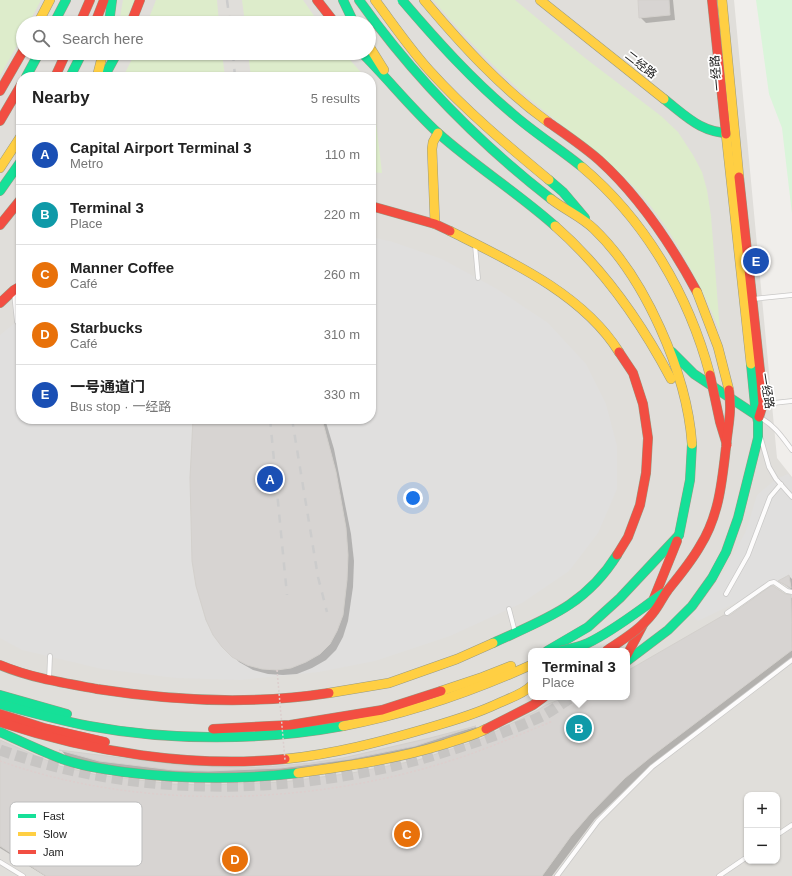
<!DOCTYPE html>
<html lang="en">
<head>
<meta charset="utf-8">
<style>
	body { margin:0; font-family:Arial,"Noto Sans SC",sans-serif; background:#f6f6f6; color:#222 }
	.controls { position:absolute; right:12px; bottom:12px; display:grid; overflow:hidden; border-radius:8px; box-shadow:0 1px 3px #0004 }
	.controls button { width:36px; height:36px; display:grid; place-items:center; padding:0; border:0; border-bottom:1px solid #e0e0e0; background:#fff; color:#222; font:20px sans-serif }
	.you { position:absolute; left:413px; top:498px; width:14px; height:14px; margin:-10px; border:3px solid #fff; border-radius:50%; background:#1a73e8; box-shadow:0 0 0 6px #1a73e833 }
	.badge { display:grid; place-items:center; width:26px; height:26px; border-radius:50%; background:#6a6968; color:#fff; font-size:13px; font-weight:700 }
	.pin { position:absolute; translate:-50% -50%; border:2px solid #fff; box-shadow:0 1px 4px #0006 }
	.popup { position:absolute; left:528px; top:648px; width:102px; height:52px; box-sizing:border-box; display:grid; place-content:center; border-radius:8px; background:#fff; filter:drop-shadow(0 1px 3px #0005); font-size:13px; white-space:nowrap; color:#767676 }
	.popup b { font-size:15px; color:#222 }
	.popup::after { content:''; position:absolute; left:50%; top:100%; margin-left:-8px; border:8px solid transparent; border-top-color:#fff }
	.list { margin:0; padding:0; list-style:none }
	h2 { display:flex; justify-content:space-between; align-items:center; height:52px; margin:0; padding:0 16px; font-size:17px }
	h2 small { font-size:13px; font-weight:400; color:#767676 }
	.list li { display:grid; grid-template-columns:26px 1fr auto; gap:12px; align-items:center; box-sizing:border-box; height:60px; padding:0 16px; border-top:1px solid #e0e0e0 }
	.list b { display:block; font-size:15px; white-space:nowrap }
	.list p { margin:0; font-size:13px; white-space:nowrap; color:#767676 }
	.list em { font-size:13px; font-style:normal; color:#767676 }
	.icon { flex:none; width:22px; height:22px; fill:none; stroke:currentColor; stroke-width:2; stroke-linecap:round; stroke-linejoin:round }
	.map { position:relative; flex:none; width:792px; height:876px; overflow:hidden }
	.search { position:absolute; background:#fff; box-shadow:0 1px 3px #0004; left:16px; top:16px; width:360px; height:44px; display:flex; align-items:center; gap:10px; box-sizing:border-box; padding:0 14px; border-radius:22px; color:#767676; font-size:15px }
	.panel { position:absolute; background:#fff; box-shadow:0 1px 3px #0004; left:16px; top:72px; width:360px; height:352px; border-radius:16px }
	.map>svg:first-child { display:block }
	.airport { fill:#e0deda; fill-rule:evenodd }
	.grass { fill:#ddeccb }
	.park { fill:#daf5da }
	.parking { fill:#e0dfde }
	.shadow { fill:#0003 }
	.building { fill:#d7d4d2; stroke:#d3d0cc }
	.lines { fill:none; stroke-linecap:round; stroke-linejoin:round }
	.secondary-tunnel { stroke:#c7c5c3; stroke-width:11; stroke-dasharray:11 5.5; stroke-linecap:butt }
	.lane-casing { stroke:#c9c8c7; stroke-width:5.5 }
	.fast-casing { stroke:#999a82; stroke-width:10 }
	.slow-casing { stroke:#999a82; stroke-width:10 }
	.jam-casing { stroke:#999a82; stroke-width:10 }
	.path { stroke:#dccecd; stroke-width:1.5; stroke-dasharray:2 2; stroke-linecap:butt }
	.lane { stroke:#fdfcfc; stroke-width:4 }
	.fast { stroke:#16e098; stroke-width:9 }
	.slow { stroke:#ffcf43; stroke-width:9 }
	.jam { stroke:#f24e42; stroke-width:9 }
	.rail { stroke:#ccc; stroke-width:2.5; stroke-dasharray:8 8; stroke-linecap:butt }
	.fast-bridge-casing { stroke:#999a82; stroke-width:10; stroke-linecap:butt }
	.slow-bridge-casing { stroke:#999a82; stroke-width:10; stroke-linecap:butt }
	.jam-bridge-casing { stroke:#999a82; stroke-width:10; stroke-linecap:butt }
	.path-bridge { stroke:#dccecd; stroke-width:1.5; stroke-dasharray:2 2; stroke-linecap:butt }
	.fast-bridge { stroke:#16e098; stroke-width:9 }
	.slow-bridge { stroke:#ffcf43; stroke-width:9 }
	.jam-bridge { stroke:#f24e42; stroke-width:9 }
	.labels { text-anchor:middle; stroke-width:3.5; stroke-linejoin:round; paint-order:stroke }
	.street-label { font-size:12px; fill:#222; stroke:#fff }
	.key { fill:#fff; stroke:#bdbdbd; stroke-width:1 }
	.key-label { font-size:11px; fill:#222 }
</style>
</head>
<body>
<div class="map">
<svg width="792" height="876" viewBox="0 0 792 876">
	<rect width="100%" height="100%" fill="#f0eeeb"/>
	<path class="airport" d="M0 0H734L777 458 792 477V876H0ZM23 23H369V53H23ZM21 77H371V419H21ZM531 651H627V697H531ZM747 795H777V861H747Z"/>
	<g class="grass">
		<polygon points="0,0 41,0 29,23 23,23 23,35 0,76"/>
		<polygon points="123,0 135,0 124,23 119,23"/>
		<polygon points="156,0 217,0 219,23 147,23"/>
		<polygon points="242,0 303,0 319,23 245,23"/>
		<path d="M433 0H515L585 58 661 116 678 132 693 155 702 172 707 190 711 216 720 331C701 286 679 242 649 204 619 167 581 141 544 111 504 78 467 40 433 0Z"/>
		<polygon points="135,53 222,53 225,77 123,77"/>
		<polygon points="248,53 344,53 365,77 251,77"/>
		<polygon points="371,88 372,89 382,173 371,172"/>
	</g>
	<polygon class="park" points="756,0 792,0 792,214 782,128 769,94"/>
	<g class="parking">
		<polygon points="371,237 390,241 442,259 497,289 548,323 586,364 606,404 617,446 617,489 598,533 569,571 522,603 450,636 375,661 319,672 240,680 176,678 102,669 22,650 0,638 0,335 21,318 21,419 371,419"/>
		<polygon points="788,474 792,479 792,627 787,631 787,580 783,580 698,621 692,615 724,572 746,531 757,495 776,479"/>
	</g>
	<g class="shadow">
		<polygon points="639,0 673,0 675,20 646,23 640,17"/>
		<polygon points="194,419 325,419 334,449 351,534 354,561 353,587 348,621 343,637 336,650 326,660 312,668 297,674 283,675 268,674 253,670 239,662 233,656 206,620 197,586 191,478 192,444"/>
		<polygon points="789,576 792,579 792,590 780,581"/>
		<polygon points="785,595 792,598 792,659 713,718 641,775 595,819 552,876 45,876 0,848 0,741 59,766 97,776 172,785 208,786 283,783 352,774 419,761 479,742 569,697 627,697 627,672 729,617"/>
		<polygon points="476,727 481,732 356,764 214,776 106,766 66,756 62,751 178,766 245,769 311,764 344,759 430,739"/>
	</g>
	<g class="building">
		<polygon points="638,0 669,0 670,15 639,18"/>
		<polygon points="193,419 322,419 336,472 346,528 348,555 347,580 343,615 337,631 330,644 320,654 306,662 291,668 277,670 262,669 247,665 232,657 222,647 213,635 206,620 196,586 192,561 190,478"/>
		<polygon points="789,575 791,588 778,581"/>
		<polygon points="771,586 773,586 785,594 791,595 792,650 652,756 625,778 590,814 571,836 542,876 46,876 0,846 0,740 60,766 97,775 173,784 208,785 283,782 352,773 418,760 479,740 536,711 546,705 566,697 627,697 627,671 724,615 729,616"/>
		<polygon points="476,726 415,746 350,759 281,768 208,771 173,770 99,761 59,750 178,765 244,768 278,766 311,763 343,758 430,738"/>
	</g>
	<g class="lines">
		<path class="secondary-tunnel" d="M0 750C146 801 311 796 457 748 485 739 515 729 542 716 552 711 562 703 572 697"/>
		<g class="lane-casing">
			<g id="lane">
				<polyline points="475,245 478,278"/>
				<polyline points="14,293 17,322"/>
				<polyline points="753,299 792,295"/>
				<polyline points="764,404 792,401"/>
				<path d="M761 418C775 426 782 437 792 450"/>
				<polyline points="761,439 769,467 776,479 792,497"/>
				<polyline points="726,594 748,555 770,497 781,484"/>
				<polyline points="509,609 515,632"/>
				<polyline points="727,613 770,583 774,582 787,591 792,592"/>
				<polyline points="49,681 50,656"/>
				<polyline points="777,835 792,825"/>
				<polyline points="0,862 23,876"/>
				<polyline points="557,876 598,821 652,767 792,660"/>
				<polyline points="719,876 747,857"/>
			</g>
		</g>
		<g class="fast-casing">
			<g id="fast">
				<polyline points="343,0 354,23"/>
				<path d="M359 0C413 76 478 142 551 199"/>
				<polyline points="54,23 66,0"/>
				<polyline points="109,23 112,0"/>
				<path d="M362 53C388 79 411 108 438 133 475 166 518 193 555 226"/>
				<polyline points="26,77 39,53"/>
				<polyline points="70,77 82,53"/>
				<polyline points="104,77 117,53"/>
				<path d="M664 99C686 116 702 134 732 133"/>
				<polyline points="549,180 563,192 585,218"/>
				<polyline points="0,191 21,161"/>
				<polyline points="672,352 694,374 759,417"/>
				<polyline points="679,535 690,480 692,444"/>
				<path d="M493 643C545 619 585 606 617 555"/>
				<polyline points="547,651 588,627 620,598 679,535"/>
				<polyline points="627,661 668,630 692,606 712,578 726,552 738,518 758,438 758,422 755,405 751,364"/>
				<polyline points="0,695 67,714"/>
				<path d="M0 704C29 712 59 720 89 726 169 741 263 741 343 726"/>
				<path d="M0 732C20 741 41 751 62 759 82 766 103 769 124 772 181 779 240 780 298 773"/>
			</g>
		</g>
		<g class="slow-casing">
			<g id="slow">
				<path d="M375 0C393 24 410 49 429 70 466 111 508 146 549 180"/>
				<path d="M424 0C461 44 501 88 548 122"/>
				<polyline points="540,0 664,99"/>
				<polyline points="722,0 739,177"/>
				<polyline points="38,23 50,0"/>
				<polyline points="369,46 384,70"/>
				<polyline points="97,77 103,53"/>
				<polyline points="726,134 751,364"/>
				<polyline points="0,168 21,136"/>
				<path d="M551 199C565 210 582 217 594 229 645 278 687 373 692 444"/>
				<polyline points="435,224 432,149 433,142 438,133"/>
				<path d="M555 226C604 269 641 322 671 379"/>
				<path d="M450 231C510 261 583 294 619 352"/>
				<polyline points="441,691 483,677 511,666"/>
				<polyline points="329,693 389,683 457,659 493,643"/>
				<path d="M343 726C407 714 471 692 531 665"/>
				<path d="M285 759C335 754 380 742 428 728 452 721 476 714 499 703 510 698 523 694 531 686"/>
				<path d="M298 773C348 766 397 759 445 744 459 739 473 736 486 729"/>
			</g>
		</g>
		<g class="jam-casing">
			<g id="jam">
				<polyline points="317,0 335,23"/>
				<polyline points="712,0 726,134"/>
				<polyline points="80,23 90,0"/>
				<polyline points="95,23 104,0"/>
				<polyline points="131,23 140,0"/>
				<polyline points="55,77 66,53"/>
				<polyline points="0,91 23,51"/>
				<polyline points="0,121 21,85"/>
				<path d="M548 122C565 134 583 146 599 160 640 197 671 244 697 292"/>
				<polyline points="739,177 761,380 763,404 759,417"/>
				<polyline points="371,206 435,224 450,231"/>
				<polyline points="0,225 21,199"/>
				<polyline points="0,303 14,290 21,286"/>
				<polyline points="617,555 628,537 640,505 646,473 648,438 643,404 633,373 619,352"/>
				<polyline points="652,603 677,541"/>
				<polyline points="627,655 644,623"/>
				<path d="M0 665C31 678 64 683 97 689 174 701 252 705 329 693"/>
				<polyline points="0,714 44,728 105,742"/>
				<path d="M0 722C90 752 191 768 285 759"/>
				<polyline points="213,729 290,725 382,710 441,691"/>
				<polyline points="486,729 533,705 544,697"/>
			</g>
		</g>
		<path class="path" d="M0 761C137 810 304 806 443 763 480 752 516 736 553 721"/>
		<use href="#lane" class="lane"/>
		<use href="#fast" class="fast"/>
		<use href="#slow" class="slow"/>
		<use href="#jam" class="jam"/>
		<g class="rail">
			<polyline points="227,0 230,23"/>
			<polyline points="233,53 235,77"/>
			<polyline points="270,419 287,595"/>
			<polyline points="292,419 318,577 327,612"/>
		</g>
		<g class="fast-bridge-casing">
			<g id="fast-bridge">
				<path d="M402 0C437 41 473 81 514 115 536 134 560 149 582 167"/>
				<path d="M561 651C570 648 580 647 588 643 615 630 639 610 664 593"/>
			</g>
		</g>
		<g class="slow-bridge-casing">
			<g id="slow-bridge">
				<path d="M582 167C645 220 689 295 710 375"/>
				<polyline points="697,292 718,347 729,390"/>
			</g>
		</g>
		<g class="jam-bridge-casing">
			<g id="jam-bridge">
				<polyline points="710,375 720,422 727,445"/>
				<path d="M606 651C622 640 641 629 653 613 659 606 662 598 668 590 679 576 691 562 700 546 719 516 722 482 726 447 728 425 732 414 729 390"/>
			</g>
		</g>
		<polyline class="path-bridge" points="277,670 285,760"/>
		<use href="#fast-bridge" class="fast-bridge"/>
		<use href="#slow-bridge" class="slow-bridge"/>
		<use href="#jam-bridge" class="jam-bridge"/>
	</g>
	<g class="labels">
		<g class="street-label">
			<text transform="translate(641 65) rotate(38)" y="4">二经路</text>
			<text transform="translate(716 73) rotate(-95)" y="4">一经路</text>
			<text transform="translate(767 391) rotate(81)" y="4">一经路</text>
		</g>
	</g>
	<rect x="10" y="802" width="132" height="64" rx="6" class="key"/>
	<rect x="18" y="814" width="18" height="4" fill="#16e098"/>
	<rect x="18" y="832" width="18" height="4" fill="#ffcf43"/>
	<rect x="18" y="850" width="18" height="4" fill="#f24e42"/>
	<g class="key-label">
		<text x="43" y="820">Fast</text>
		<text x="43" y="838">Slow</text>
		<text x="43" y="856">Jam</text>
	</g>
</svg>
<div class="controls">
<button>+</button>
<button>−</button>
</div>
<div class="you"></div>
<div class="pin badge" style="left:270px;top:479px;background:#1a4fb4">A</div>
<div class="pin badge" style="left:579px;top:728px;background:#0f9aa8">B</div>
<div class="popup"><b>Terminal 3</b>Place</div>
<div class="pin badge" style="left:407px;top:834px;background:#e8710a">C</div>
<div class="pin badge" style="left:235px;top:859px;background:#e8710a">D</div>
<div class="pin badge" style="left:756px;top:261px;background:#1a4fb4">E</div>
<div class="search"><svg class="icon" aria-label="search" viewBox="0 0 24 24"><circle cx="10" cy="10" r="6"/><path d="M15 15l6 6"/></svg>Search here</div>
<section class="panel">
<h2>Nearby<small>5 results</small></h2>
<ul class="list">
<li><span class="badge" style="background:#1a4fb4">A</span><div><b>Capital Airport Terminal 3</b><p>Metro</p></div><em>110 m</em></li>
<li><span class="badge" style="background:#0f9aa8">B</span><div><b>Terminal 3</b><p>Place</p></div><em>220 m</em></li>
<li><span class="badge" style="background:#e8710a">C</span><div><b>Manner Coffee</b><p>Café</p></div><em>260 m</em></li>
<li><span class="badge" style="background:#e8710a">D</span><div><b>Starbucks</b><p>Café</p></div><em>310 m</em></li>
<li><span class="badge" style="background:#1a4fb4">E</span><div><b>一号通道门</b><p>Bus stop · 一经路</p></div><em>330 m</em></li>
</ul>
</section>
</div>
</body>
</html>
